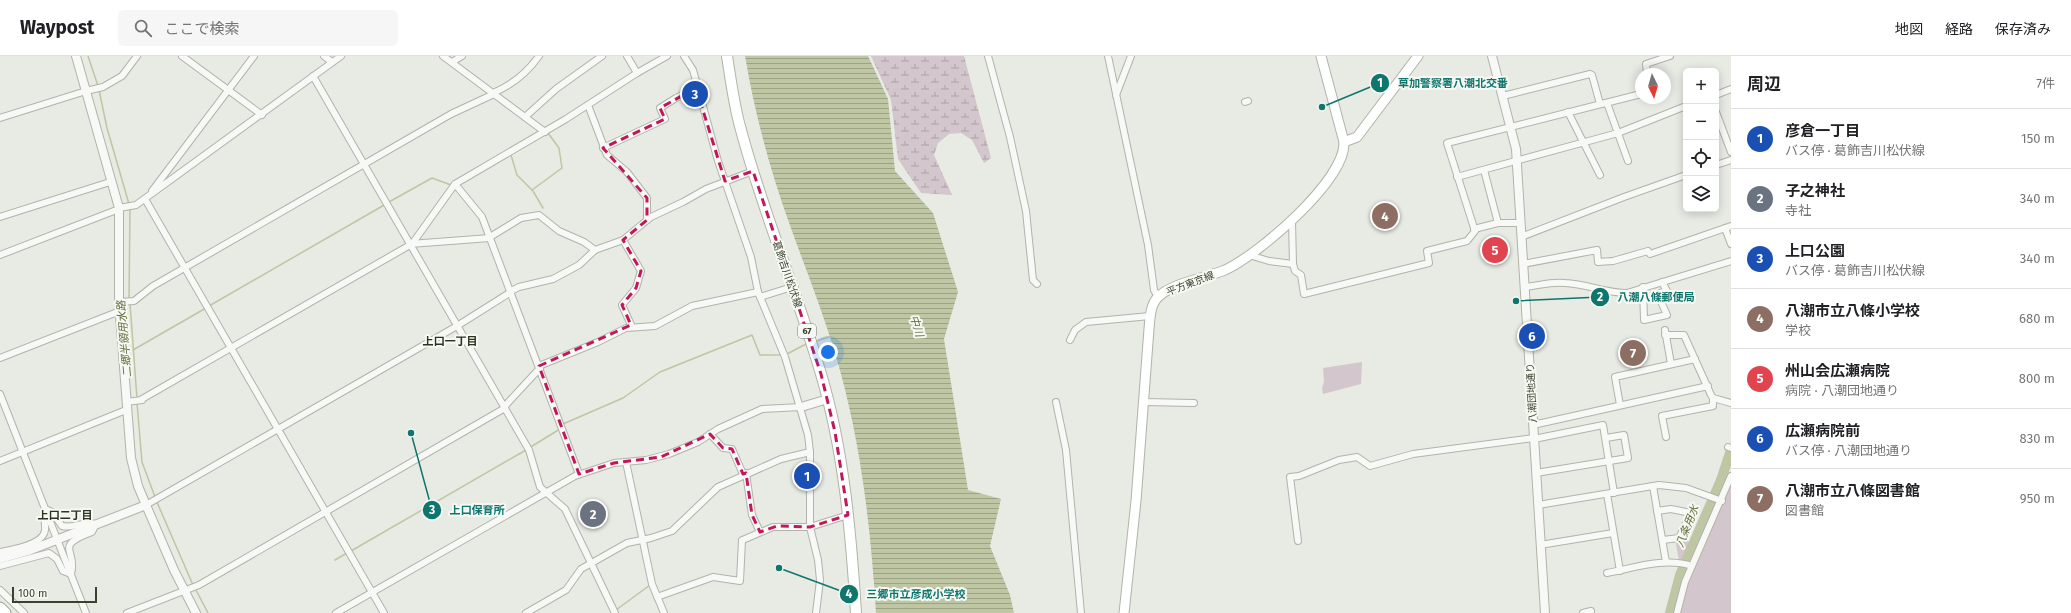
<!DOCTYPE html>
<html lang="ja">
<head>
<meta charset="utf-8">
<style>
	body { margin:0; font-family:"Fira Sans","Noto Sans JP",sans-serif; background:#f6f6f6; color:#202124 }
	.controls { position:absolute; right:12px; top:12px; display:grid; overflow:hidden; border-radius:6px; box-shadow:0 2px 10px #0003 }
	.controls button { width:36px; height:36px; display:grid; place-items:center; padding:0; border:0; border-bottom:1px solid #e0e0e0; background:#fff; color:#202124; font:20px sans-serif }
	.compass { position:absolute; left:1635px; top:12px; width:36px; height:36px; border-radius:50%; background:#fff; box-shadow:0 2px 10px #0003; rotate:175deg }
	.scale { position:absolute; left:12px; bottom:10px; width:85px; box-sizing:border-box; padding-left:4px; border:2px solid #3a412d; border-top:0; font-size:11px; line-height:14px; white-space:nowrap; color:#3a412d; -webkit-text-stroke:3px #f6f8f3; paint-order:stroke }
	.you { position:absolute; left:828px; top:296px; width:14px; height:14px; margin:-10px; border:3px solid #fff; border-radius:50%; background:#1a73e8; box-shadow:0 0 0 6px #1a73e833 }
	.badge { display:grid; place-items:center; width:26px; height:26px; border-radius:50%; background:#111827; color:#fff; font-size:13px; font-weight:700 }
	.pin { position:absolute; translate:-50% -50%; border:2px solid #fff; box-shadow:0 1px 4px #0006 }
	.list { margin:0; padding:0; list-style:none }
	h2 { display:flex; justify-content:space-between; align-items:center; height:52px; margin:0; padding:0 16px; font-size:17px }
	h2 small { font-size:13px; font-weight:400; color:#757577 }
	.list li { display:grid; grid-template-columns:26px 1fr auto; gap:12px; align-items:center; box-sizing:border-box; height:60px; padding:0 16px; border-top:1px solid #e0e0e0 }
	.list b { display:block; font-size:15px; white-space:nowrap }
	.list p { margin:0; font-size:13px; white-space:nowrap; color:#757577 }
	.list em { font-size:13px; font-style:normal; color:#757577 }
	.icon { flex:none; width:22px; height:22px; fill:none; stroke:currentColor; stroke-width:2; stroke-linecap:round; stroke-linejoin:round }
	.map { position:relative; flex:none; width:1731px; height:557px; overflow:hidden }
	header { display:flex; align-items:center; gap:24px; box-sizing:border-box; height:56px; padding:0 20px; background:#fff; border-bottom:1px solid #e0e0e0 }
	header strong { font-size:19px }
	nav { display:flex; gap:22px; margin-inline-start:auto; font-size:14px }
	.search { width:280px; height:36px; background:#f6f6f6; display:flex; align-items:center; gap:10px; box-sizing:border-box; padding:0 14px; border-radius:6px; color:#757577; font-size:15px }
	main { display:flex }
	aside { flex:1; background:#fff }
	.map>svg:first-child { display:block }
	.wetland { fill:url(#wetland-marsh) }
	.park { fill:#d3c6cd }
	.water { fill:url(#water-rules) }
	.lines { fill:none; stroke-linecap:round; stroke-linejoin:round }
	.stream { stroke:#bec6a3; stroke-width:1.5 }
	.river { stroke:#bec6a3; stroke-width:10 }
	.minor-casing { stroke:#b0b4a9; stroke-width:8 }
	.tertiary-casing { stroke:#b0b4a9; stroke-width:10 }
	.secondary-casing { stroke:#b0b4a9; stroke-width:11 }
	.primary-casing { stroke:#b0b5a4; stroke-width:12 }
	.motorway-casing { stroke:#9a9f8d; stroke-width:13 }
	.minor { stroke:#f8f9f6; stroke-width:6 }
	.tertiary { stroke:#f8f9f6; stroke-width:8 }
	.secondary { stroke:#fff; stroke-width:9 }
	.primary { stroke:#fff; stroke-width:10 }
	.motorway { stroke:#fff; stroke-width:11 }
	.marked { fill:none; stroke:#c2185b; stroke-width:3; stroke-dasharray:8 5; stroke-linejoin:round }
	.labels { text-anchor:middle; stroke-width:4; stroke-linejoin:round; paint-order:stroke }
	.shield { fill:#f6f8f3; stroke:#727868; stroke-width:1 }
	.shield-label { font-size:9px; font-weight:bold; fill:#3a412d }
	.street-label { font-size:10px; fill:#3a412d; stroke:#f6f8f3 }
	.water-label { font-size:11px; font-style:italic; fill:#63713b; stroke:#f6f8f3 }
	.neighbourhood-label { font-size:11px; font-weight:bold; fill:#2b321f; stroke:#f6f8f3 }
	.leader { fill:none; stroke:#0f766e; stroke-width:1.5 }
	.callout-dot { fill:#0f766e; stroke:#f6f8f3; stroke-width:1.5 }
	.mark-label { font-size:12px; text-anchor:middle; font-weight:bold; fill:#fff }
	.callout-label { font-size:11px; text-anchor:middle; font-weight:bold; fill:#0f766e; stroke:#f6f8f3; stroke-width:4; stroke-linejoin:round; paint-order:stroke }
</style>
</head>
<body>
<header>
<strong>Waypost</strong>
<div class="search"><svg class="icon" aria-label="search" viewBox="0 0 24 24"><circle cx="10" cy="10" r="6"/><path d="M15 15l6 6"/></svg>ここで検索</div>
<nav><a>地図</a><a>経路</a><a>保存済み</a></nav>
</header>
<main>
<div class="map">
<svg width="1731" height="557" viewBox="0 0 1731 557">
	<defs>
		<pattern id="wetland-marsh" width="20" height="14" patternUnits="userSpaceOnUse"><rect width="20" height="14" fill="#d3c6cd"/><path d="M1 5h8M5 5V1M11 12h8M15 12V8" fill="none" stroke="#aca2a7"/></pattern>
		<pattern id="water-rules" width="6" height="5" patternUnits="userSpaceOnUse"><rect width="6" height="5" fill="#bec6a3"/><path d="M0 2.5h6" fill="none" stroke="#9ba285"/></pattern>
	</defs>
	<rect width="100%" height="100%" fill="#e8eae4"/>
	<polygon class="wetland" points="871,0 964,0 991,102 984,107 972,84 961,77 949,78 938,87 934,99 952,139 921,137 898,103 891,44"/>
	<g class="park">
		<polygon points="1362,306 1361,328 1323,338 1322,332 1324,326 1323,312"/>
		<polygon points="1731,420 1731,557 1679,557 1687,526"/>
		<polygon points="1675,481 1679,481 1692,487 1684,507 1679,505"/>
	</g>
	<path class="water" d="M745 0H868L888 43 895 115 933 157 958 236 944 283 968 434 1001 443 990 490 1010 539 1014 557H876C871 476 862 396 841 318 828 269 809 222 792 175 771 118 755 59 745 0Z"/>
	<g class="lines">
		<g class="stream">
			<polyline points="88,0 98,30"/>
			<polyline points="99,34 107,72 129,148"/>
			<polyline points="511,99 517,119 533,135 543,152"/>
			<polyline points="532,134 562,112 559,92 548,77"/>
			<polyline points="389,146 432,122 451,129"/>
			<polyline points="129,244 130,151"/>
			<polyline points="130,247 137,343"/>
			<polyline points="209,250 386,148"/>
			<polyline points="816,285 829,281"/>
			<polyline points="133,294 206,252"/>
			<polyline points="787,298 808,287"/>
			<polyline points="137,347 142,406 155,441"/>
			<polyline points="563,368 623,342 660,316 752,279 760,299 783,299"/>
			<polyline points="529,392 560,373"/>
			<polyline points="156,444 193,529"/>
			<polyline points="351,495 526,394"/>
			<polyline points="335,504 347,497"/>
			<polyline points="195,532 208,557"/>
			<polyline points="616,554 650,529"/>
		</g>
		<polyline class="river" points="1670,557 1680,519 1721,424 1731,394"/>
		<g class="minor-casing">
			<g id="minor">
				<polyline points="182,0 262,59"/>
				<polyline points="324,0 332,6"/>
				<polyline points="443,0 545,76"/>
				<polyline points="627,0 637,17"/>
				<polyline points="684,0 693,14 718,105 751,201 758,236 785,301 808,379 810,396 810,471 818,504 820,524 816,557"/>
				<polyline points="988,0 1010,81 1026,155 1033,224 1037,228"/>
				<polyline points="1108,0 1148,189 1154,234 1158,241"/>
				<polyline points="452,6 462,0"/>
				<polyline points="1647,18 1646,8 1670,0"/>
				<polyline points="313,20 529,394 540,431 565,453 615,557"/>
				<path d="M493 37C512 29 527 17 539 0"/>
				<polyline points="1116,39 1131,0"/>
				<polyline points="1716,39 1731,33"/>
				<polyline points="1503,40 1590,18 1592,19 1600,48"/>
				<polyline points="1245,46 1248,45"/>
				<polyline points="1607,47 1628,105"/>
				<polyline points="588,49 607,99 627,116 647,142 647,164"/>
				<polyline points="1568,56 1600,119"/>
				<polyline points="1716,56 1731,96"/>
				<polyline points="525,61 556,33 602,0"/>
				<polyline points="0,62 86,35 103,31 122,20 137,0"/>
				<polyline points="603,92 665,63 660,52 676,42 696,32"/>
				<polyline points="1716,109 1731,104"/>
				<polyline points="1484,114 1498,167"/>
				<polyline points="1457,121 1618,77 1686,50"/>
				<polyline points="455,128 482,161 579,418"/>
				<polyline points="152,135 254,0"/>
				<polyline points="145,143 384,557"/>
				<polyline points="119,152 136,149 341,0"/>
				<polyline points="0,161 110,126"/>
				<polyline points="1292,165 1293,208 1295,215 1301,219 1304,238 1429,207 1427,195 1467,185 1475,175 1447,87 1641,38"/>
				<polyline points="1725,172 1731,188"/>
				<polyline points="1474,173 1498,167 1521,167"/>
				<polyline points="490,181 521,162 539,159 559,175 584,186 595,194"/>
				<polyline points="1521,181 1624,141 1686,119"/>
				<polyline points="623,184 641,215 636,232 622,249 632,271"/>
				<polyline points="410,188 490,182"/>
				<polyline points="412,188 455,128 566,63 637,17 667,0"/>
				<polyline points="1650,198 1731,170"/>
				<polyline points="0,199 119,153"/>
				<polyline points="1249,199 1269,205 1293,208"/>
				<polyline points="1523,208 1597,194 1598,206 1613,205 1648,195"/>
				<path d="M1525 231C1538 230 1551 225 1565 227 1587 228 1606 237 1627 237L1731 205"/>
				<polyline points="1643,231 1644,264 1667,259 1659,241 1660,237 1667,235 1662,226"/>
				<polyline points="511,235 519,231 553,223 579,209 595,194 623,184 651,161 683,146 706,133 753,115"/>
				<polyline points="760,241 792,231"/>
				<polyline points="119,246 134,245 153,230 451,58 494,38"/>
				<polyline points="457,270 511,236"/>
				<polyline points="1665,274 1671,308"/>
				<polyline points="1665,279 1684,279 1711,339 1713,342 1731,347"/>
				<polyline points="1070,284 1075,274 1086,266 1150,260"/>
				<polyline points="0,302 120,255"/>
				<polyline points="539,310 598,286 626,272 655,270 692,250 758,236"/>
				<polyline points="0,338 86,557"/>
				<polyline points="142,343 410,189"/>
				<polyline points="126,346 142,344"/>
				<polyline points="1056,346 1066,394 1081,557"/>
				<polyline points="1144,346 1194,347"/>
				<polyline points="1620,349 1615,321 1695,303"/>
				<polyline points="504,351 540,312"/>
				<polyline points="1533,369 1708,330"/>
				<polyline points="710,378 723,392 732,393 743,418"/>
				<polyline points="1666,381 1662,360 1713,350 1713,342"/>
				<polyline points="1534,383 1603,369 1614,437"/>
				<polyline points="1728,391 1731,392"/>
				<polyline points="0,405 126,354"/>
				<polyline points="626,406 652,528 664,557"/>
				<polyline points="746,417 752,459 760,476"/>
				<polyline points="1536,417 1628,402 1624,379 1606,382"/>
				<polyline points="1653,430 1666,506"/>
				<polyline points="1607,438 1620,515"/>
				<polyline points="146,449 457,270"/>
				<polyline points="1538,449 1659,429 1686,432 1722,445"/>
				<polyline points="1657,455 1671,453 1691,457 1679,482 1663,484"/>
				<polyline points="1298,485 1290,421 1299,420 1339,404 1357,401 1370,410 1413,398 1534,382"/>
				<polyline points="1540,489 1613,477"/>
				<path d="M0 496C12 494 44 488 45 474 46 466 42 461 45 453L52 456 62 470C75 473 82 464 96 468L92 476C52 491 78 493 71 518L63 515 57 503 49 497 0 510"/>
				<path d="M1607 517C1634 512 1665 501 1692 510"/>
				<polyline points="0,534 24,557"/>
				<polyline points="657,541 713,521 740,525 742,484 745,483 773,471 810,471 848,459"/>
				<polyline points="127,557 199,529 505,352"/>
				<polyline points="336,557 575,420 614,407 646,404 669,398 698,386 718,373 762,353 801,351"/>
				<polyline points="526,557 566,534 581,513 627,487 651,482 672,475 718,431 781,403 810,396"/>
				<polyline points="1583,557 1591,555"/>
				<polyline points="1677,557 1685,526 1731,420"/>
			</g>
		</g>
		<g class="tertiary-casing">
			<g id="tertiary">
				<polyline points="76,0 119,152 119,246 131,402 138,430 146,449 174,514 196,557"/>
				<polyline points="1492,0 1516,93 1545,557"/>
				<polyline points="801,351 828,343"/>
				<polyline points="0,503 28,495 146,449"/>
			</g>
		</g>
		<g class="secondary-casing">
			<g id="secondary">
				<polyline points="1344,86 1357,81 1418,0"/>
				<path d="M1124 557 1136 445 1149 273C1150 263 1150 249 1158 241 1172 227 1206 222 1225 214 1258 199 1346 124 1344 86L1321 0"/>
			</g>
		</g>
		<g class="primary-casing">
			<path id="primary" d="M727 0C731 25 734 50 741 74 763 157 797 236 821 318 844 395 851 477 856 557"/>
		</g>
		<g class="motorway-casing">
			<polyline id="motorway" points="0,552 5,557"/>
		</g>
		<use href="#minor" class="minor"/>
		<use href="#tertiary" class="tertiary"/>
		<use href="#secondary" class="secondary"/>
		<use href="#primary" class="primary"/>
		<use href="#motorway" class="motorway"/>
	</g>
	<path class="marked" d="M696 32 725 125 753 115 821 318 835 376 848 459 810 471 777 470 760 476 752 459 746 417 743 418 732 393 723 392 710 378 661 401 614 407 579 418 539 310 631 269 622 249 636 232 641 215 623 184 647 164V142L603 92 665 63 660 52Z"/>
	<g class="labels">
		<rect class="shield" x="798" y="268" width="18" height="14" rx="3"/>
		<g class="shield-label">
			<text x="807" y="278">67</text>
		</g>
		<g class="street-label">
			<text transform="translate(788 218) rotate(71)" y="4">葛飾吉川松伏線</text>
			<text transform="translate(1190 227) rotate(-21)" y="4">平方東京線</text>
			<text transform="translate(1531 337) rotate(-93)" y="4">八潮団地通り</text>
		</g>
		<g class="water-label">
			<text transform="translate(917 270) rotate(74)" y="4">中川</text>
			<text transform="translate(124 283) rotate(-95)" y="4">二郷半領用水路</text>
			<text transform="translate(1687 470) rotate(-68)" y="4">八条用水</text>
		</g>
		<g class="neighbourhood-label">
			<text x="450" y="289">上口一丁目</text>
			<text x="65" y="463">上口二丁目</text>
		</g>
	</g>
	<path class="leader" d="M1322 51L1380 27M1516 245L1600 241M411 377L432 454M779 512L849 538"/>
	<g class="callout-dot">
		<circle cx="1322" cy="51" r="4"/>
		<circle cx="1516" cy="245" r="4"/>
		<circle cx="411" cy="377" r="4"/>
		<circle cx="779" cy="512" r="4"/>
		<circle cx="1380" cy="27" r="10"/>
		<circle cx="1600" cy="241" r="10"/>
		<circle cx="432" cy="454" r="10"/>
		<circle cx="849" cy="538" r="10"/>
	</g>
	<g class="mark-label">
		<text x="1380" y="31">1</text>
		<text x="1600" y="245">2</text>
		<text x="432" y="458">3</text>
		<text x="849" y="542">4</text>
	</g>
	<g class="callout-label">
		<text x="1453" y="31">草加警察署八潮北交番</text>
		<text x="1656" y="245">八潮八條郵便局</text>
		<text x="477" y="458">上口保育所</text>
		<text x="916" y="542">三郷市立彦成小学校</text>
	</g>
</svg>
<div class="controls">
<button>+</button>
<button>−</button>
<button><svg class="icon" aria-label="locate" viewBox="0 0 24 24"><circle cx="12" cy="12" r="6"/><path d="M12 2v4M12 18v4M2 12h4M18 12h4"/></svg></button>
<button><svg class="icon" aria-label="layers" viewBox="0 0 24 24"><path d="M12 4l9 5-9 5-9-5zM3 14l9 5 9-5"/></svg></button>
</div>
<svg class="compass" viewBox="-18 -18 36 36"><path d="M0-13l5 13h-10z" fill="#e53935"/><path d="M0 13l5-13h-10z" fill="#757577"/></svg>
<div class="scale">100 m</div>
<div class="you"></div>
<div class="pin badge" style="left:807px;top:420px;background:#1a4fb4">1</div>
<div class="pin badge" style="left:593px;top:458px;background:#6b7280">2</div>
<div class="pin badge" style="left:695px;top:38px;background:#1a4fb4">3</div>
<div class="pin badge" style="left:1385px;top:160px;background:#8d6e63">4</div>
<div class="pin badge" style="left:1495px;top:194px;background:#e0444e">5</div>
<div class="pin badge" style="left:1532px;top:280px;background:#1a4fb4">6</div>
<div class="pin badge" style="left:1633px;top:297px;background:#8d6e63">7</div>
</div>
<aside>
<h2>周辺<small>7件</small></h2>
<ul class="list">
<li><span class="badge" style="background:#1a4fb4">1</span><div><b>彦倉一丁目</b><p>バス停 · 葛飾吉川松伏線</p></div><em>150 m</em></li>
<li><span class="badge" style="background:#6b7280">2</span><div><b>子之神社</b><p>寺社</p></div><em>340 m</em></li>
<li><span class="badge" style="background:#1a4fb4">3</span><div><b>上口公園</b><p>バス停 · 葛飾吉川松伏線</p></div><em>340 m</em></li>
<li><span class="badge" style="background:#8d6e63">4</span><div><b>八潮市立八條小学校</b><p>学校</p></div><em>680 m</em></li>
<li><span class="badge" style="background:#e0444e">5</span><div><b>州山会広瀬病院</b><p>病院 · 八潮団地通り</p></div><em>800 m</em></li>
<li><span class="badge" style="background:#1a4fb4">6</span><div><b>広瀬病院前</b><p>バス停 · 八潮団地通り</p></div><em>830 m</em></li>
<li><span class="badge" style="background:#8d6e63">7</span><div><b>八潮市立八條図書館</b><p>図書館</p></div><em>950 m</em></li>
</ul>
</aside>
</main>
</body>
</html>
